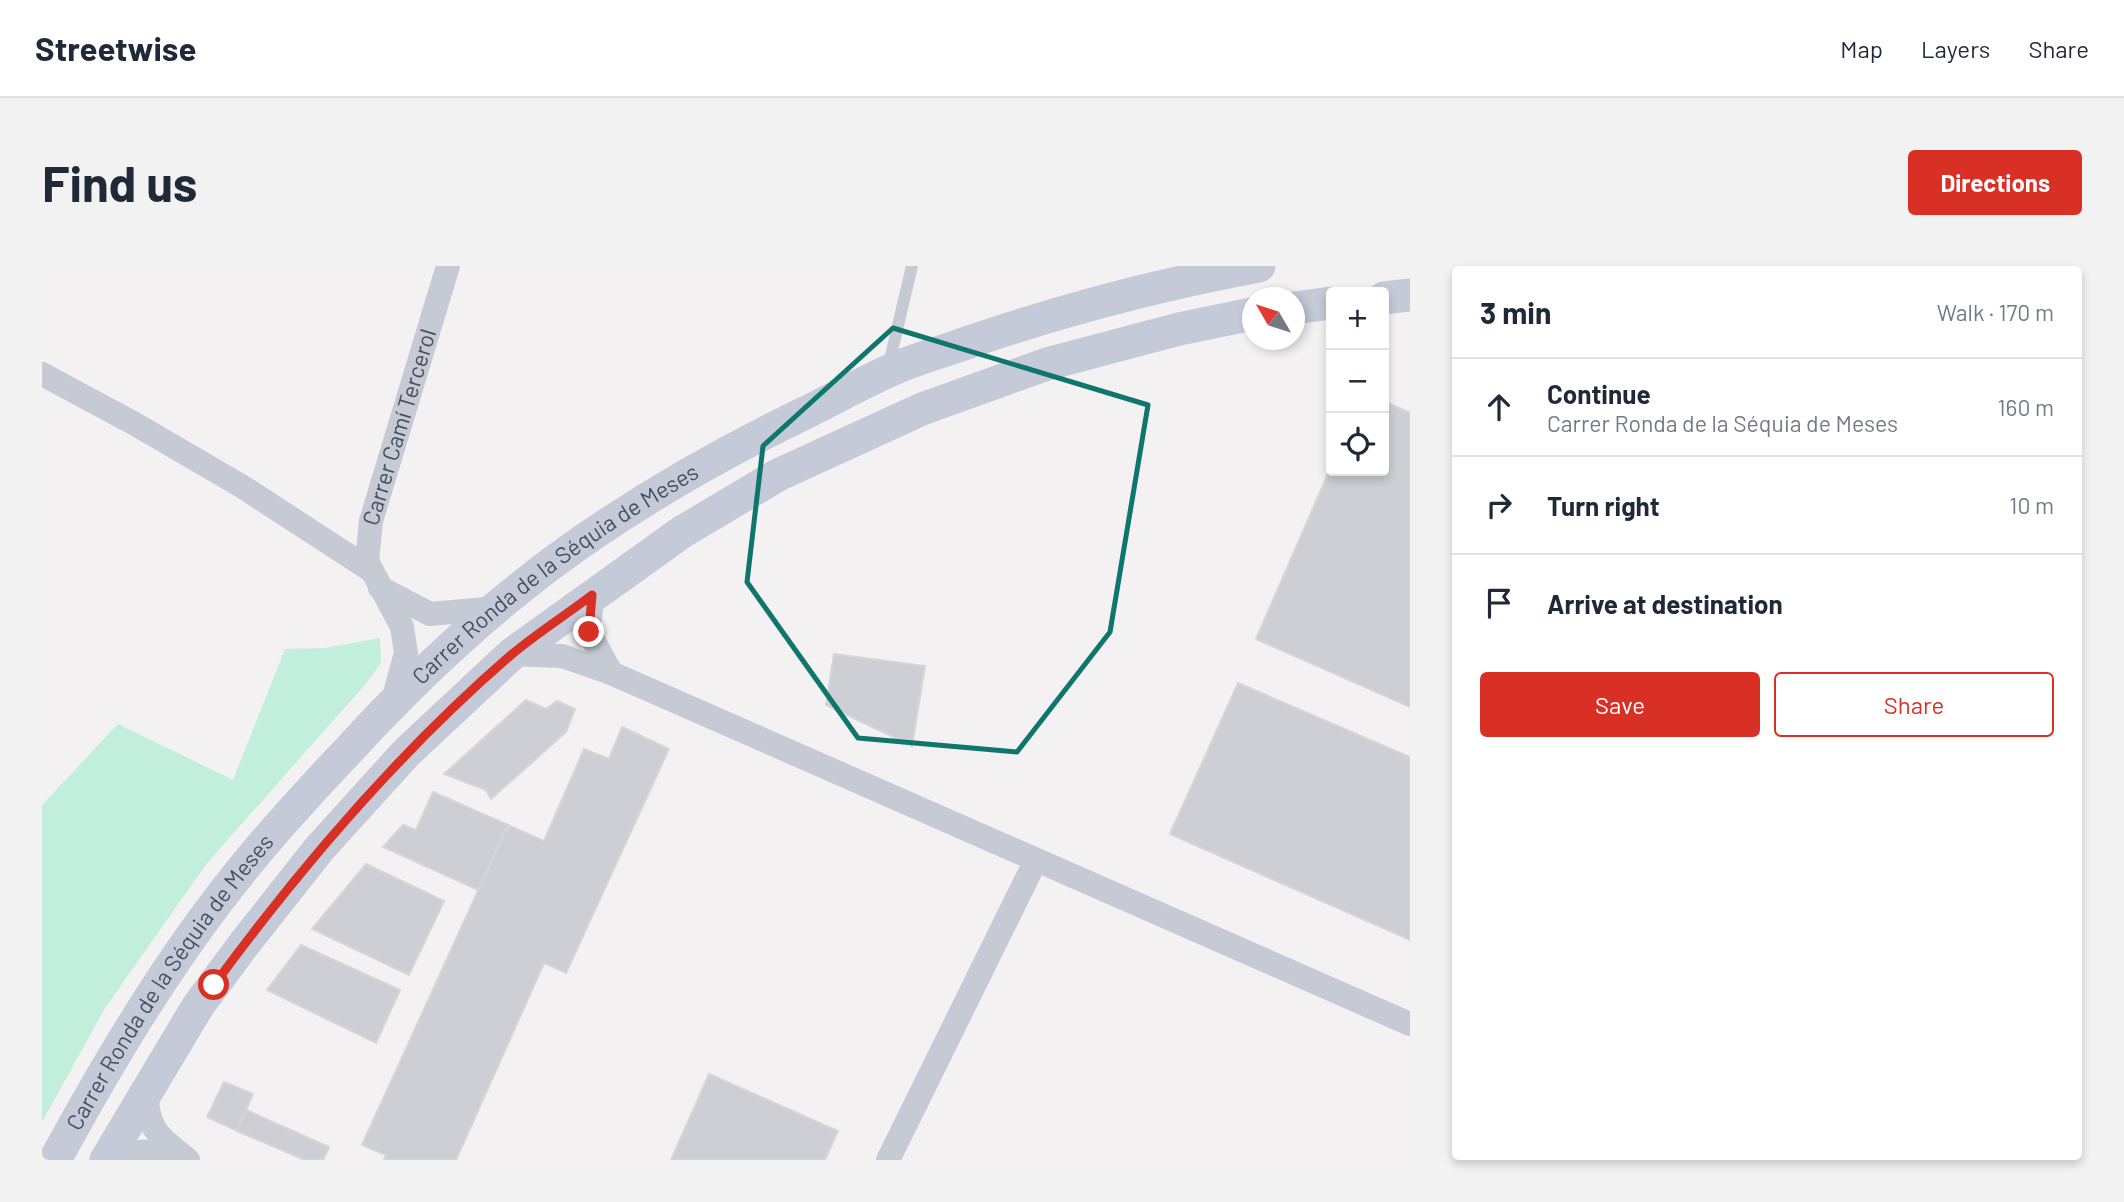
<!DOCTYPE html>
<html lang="en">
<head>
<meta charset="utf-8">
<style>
	body { margin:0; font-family:Barlow,sans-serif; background:#f2f2f3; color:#1f2937 }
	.controls { position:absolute; right:21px; top:21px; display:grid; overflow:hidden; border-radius:7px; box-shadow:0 4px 10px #0003 }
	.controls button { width:63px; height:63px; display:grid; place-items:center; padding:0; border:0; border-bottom:2px solid #e0e1e3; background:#fff; color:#1f2937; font:35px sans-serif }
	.compass { position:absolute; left:1200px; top:21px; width:63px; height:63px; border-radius:50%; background:#fff; box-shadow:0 4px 10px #0003; rotate:309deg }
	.stop { position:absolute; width:21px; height:21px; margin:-16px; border:5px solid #d93025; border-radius:50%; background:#fff }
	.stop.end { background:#d93025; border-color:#fff; box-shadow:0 2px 7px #0008 }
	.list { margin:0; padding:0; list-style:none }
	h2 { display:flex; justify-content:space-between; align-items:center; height:91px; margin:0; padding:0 28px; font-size:30px }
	h2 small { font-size:23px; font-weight:400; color:#747a83 }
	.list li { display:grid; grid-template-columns:46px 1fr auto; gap:21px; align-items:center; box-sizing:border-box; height:98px; padding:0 28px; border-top:2px solid #e0e1e3 }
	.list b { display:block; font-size:26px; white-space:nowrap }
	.list p { margin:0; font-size:23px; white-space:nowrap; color:#747a83 }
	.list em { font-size:23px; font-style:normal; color:#747a83 }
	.actions { display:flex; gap:14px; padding:21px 28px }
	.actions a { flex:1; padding:16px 0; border:2px solid #d93025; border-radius:7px; text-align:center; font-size:24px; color:#d93025 }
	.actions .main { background:#d93025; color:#fff }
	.icon { flex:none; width:38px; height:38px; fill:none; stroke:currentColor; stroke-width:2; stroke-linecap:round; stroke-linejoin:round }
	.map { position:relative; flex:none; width:1368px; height:894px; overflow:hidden; border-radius:7px }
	header { display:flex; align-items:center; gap:42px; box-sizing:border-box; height:98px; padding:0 35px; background:#fff; border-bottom:2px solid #e0e1e3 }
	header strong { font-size:33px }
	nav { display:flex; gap:38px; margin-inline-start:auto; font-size:24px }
	.intro { display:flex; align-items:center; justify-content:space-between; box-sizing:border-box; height:168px; padding:0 42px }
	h1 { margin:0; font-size:49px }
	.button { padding:18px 32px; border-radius:7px; background:#d93025; color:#fff; font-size:24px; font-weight:700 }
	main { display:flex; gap:42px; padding:0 42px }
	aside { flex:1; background:#fff; border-radius:7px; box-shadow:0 4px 10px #0003 }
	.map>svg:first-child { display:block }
	.green { fill:#c1efdb }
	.building { fill:#cecfd5; stroke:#d5d5dc; stroke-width:2 }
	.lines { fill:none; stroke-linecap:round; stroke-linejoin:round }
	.lane { stroke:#c5cad5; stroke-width:12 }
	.street { stroke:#c5cad5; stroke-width:24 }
	.secondary { stroke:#c4cad8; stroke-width:33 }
	.route { stroke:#d93025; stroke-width:9 }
	.marked { fill:none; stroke:#0f766e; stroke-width:5; stroke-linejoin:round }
	.labels { text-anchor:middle; stroke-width:6; stroke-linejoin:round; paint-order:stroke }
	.street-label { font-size:23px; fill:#49505e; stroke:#fff }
</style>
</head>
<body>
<header>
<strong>Streetwise</strong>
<nav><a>Map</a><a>Layers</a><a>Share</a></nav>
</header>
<div class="intro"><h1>Find us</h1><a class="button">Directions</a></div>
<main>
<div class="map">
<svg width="1368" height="894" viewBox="0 0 1368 894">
	<rect width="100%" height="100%" fill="#f3f1f1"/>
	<polygon class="green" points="338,372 339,397 321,421 165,597 63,742 0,856 0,539 76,458 191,514 243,383 282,382"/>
	<g class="building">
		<polygon points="1342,135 1368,147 1368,441 1214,373 1289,201 1289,205 1342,205"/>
		<polygon points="792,388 883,400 870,480 784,439"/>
		<polygon points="1196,417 1368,491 1368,674 1128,568"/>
		<polygon points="484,434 504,443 515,435 533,443 524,466 449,533 444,524 402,508"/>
		<polygon points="580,461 627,483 524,707 502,697 414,894 342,894 344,889 320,879 466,559 502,575 542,483 567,493"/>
		<polygon points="391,526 466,559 436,624 341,581 361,559 374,564"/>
		<polygon points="324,598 402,635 367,709 270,663"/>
		<polygon points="259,679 358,724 334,777 225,724"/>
		<polygon points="667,808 796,865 783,894 629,894"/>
		<polygon points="182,816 211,828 195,865 165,851"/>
		<polygon points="204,844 287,881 281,894 263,894 195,865"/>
	</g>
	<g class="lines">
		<polyline class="lane" points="846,102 870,0"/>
		<g class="street">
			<polyline points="0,108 93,158 201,221 327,303"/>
			<polyline points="338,322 388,348 455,342"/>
			<polyline points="470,388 520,390 569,407 547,366 550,329"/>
			<polyline points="569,407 1368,758"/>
			<path id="s1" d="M351 435 364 387 360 361 325 295 329 255 406 0"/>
			<path d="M104 827C107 867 117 870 146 894"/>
			<path d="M74 894C93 879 119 888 140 893"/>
			<polyline points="846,894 994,594"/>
		</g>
		<g class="secondary">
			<polyline points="1342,32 1368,29"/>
			<polyline points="1252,42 1289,37"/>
			<path id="s2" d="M13 894C68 793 127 694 199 605 232 564 267 526 303 488 377 407 457 332 548 270 617 223 690 182 765 146 795 131 825 114 856 101 880 91 906 84 930 75 1024 43 1120 18 1217 0"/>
			<polyline points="64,894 156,740 202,678 277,583 365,486 470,388 640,266 736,209 880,143 1005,98 1137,63 1210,48"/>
		</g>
	</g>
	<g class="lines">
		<path class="route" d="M172 719C260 599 357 486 469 389 495 367 524 349 550 329L547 366"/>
	</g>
	<path class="marked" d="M851 62 1106 139 1068 366 975 486 816 472 705 316 721 180Z"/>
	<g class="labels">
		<g class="street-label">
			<text dy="8" stroke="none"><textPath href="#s1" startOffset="289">Carrer Camí Tercerol</textPath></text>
			<text dy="8" stroke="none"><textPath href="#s2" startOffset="779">Carrer Ronda de la Séquia de Meses</textPath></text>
			<text dy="8" stroke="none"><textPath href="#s2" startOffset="212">Carrer Ronda de la Séquia de Meses</textPath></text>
		</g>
	</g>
</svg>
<div class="controls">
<button>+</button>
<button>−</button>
<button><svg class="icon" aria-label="locate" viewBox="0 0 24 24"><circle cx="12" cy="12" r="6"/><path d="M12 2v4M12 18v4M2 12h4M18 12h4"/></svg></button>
</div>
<svg class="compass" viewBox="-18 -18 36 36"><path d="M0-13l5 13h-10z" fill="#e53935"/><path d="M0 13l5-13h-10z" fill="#747a83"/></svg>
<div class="stop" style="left:172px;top:719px"></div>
<div class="stop end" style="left:547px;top:366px"></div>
</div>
<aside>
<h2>3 min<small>Walk · 170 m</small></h2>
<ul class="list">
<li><svg class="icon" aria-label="ahead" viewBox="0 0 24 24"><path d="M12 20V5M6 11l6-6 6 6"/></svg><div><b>Continue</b><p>Carrer Ronda de la Séquia de Meses</p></div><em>160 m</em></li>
<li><svg class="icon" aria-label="right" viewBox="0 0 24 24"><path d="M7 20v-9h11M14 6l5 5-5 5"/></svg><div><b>Turn right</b></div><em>10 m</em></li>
<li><svg class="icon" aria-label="arrive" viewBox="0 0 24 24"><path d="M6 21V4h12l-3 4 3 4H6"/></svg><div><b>Arrive at destination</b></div></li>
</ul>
<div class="actions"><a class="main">Save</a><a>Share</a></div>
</aside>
</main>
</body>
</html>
